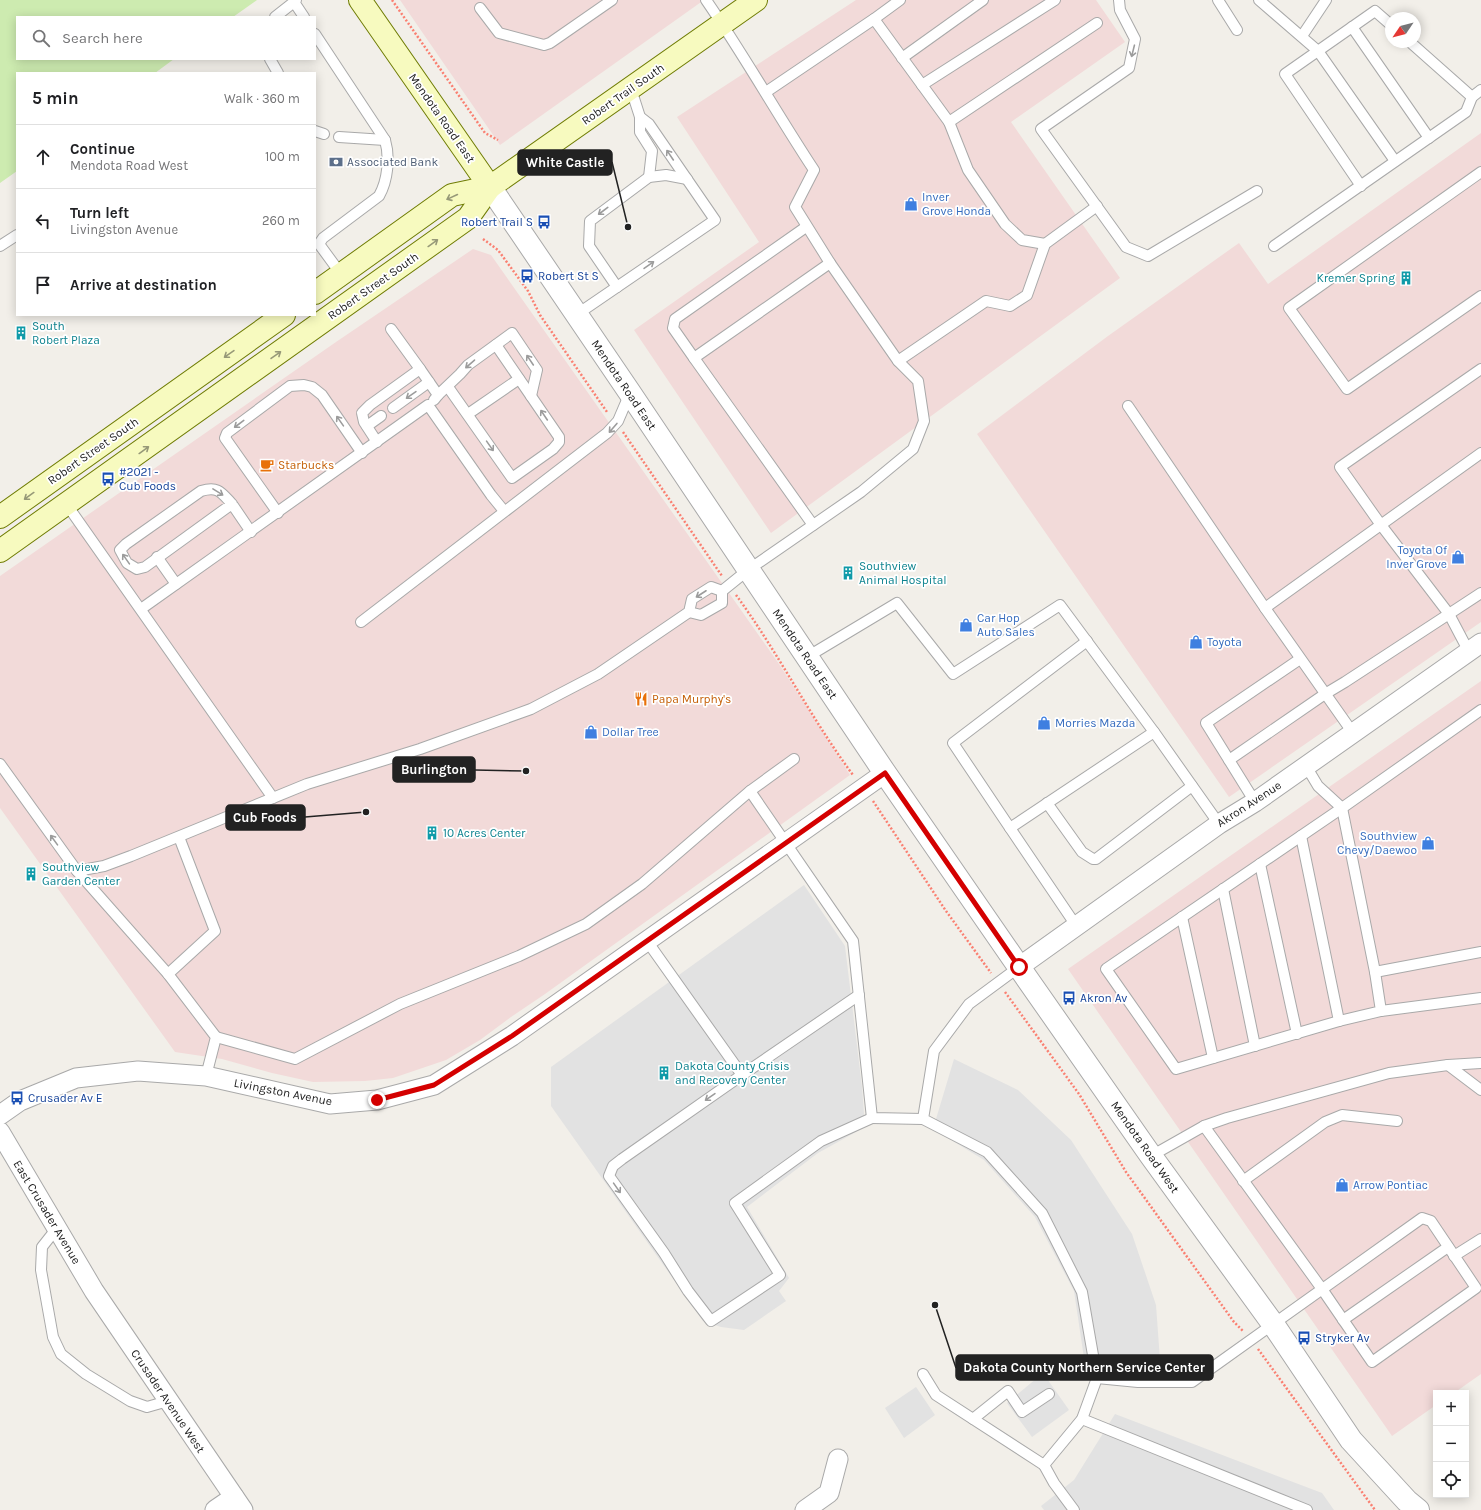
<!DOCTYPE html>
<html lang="en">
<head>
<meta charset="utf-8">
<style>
	body { margin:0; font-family:Karla,sans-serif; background:#f6f6f6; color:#202124 }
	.controls { position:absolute; right:12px; bottom:12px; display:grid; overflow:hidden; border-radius:0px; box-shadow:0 2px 10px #0003 }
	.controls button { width:36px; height:36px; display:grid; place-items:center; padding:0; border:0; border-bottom:1px solid #e0e0e0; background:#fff; color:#202124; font:20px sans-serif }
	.compass { position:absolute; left:1385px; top:12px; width:36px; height:36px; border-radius:50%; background:#fff; box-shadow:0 2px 10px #0003; rotate:235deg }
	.stop { position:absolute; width:12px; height:12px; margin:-9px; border:3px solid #d40000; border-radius:50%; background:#fff }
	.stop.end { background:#d40000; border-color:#fff; box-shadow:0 1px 4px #0008 }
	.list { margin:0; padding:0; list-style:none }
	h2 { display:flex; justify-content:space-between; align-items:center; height:52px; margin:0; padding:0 16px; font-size:17px }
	h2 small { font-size:13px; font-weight:400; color:#757577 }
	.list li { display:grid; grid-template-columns:26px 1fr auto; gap:12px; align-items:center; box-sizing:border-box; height:64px; padding:0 16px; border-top:1px solid #e0e0e0 }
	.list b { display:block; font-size:15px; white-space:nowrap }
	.list p { margin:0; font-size:13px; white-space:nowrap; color:#757577 }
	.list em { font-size:13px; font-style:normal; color:#757577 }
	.icon { flex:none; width:22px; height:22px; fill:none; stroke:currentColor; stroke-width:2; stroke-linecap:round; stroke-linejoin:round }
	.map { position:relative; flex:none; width:1481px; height:1510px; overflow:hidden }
	.search { position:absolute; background:#fff; box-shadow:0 2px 10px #0003; left:16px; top:16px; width:300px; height:44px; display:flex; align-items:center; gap:10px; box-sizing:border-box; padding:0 14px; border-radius:0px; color:#757577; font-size:15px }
	.panel { position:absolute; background:#fff; box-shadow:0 2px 10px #0003; left:16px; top:72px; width:300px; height:244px; border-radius:0px }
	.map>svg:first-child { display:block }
	.commercial { fill:#f2dad9 }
	.grass { fill:#cdebb0 }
	.parking { fill:#e2e2e2 }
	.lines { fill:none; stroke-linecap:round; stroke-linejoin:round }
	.service-casing { stroke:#a9a9a9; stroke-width:12 }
	.minor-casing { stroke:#a9a9a9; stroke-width:21 }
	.tertiary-casing { stroke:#a9a9a9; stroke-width:24 }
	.secondary-casing { stroke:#707d05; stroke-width:24 }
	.path { stroke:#fa8072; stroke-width:2.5; stroke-dasharray:2 2; stroke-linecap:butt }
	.service { stroke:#fff; stroke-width:10 }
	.minor { stroke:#fff; stroke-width:19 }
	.tertiary { stroke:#fff; stroke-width:22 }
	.secondary { stroke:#f7fabf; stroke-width:22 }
	.oneway { stroke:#9c9c9c }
	.oneway2 { stroke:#979978 }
	.route { stroke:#d40000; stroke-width:5 }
	.labels { text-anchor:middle; stroke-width:3.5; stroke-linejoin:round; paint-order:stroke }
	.street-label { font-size:12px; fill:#222; stroke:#fff }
	.service-label { font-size:12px; fill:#4e5e75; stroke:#fff; text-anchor:start }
	.shop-label { font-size:12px; fill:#366cbe; stroke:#fff; text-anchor:start }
	.transit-label { font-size:12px; fill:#164399; stroke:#fff; text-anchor:start }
	.culture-label { font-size:12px; fill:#0d838f; stroke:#fff; text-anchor:start }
	.food-label { font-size:12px; fill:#c56008; stroke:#fff; text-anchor:start }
	.leader { fill:none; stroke:#222; stroke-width:1.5 }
	.callout-dot { fill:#222; stroke:#fff; stroke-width:1.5 }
	.callout { fill:#222; stroke:#222; stroke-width:1.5 }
	.callout-label { font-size:13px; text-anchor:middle; font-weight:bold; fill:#fff }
</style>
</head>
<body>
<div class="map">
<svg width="1481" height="1510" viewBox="0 0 1481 1510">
	<rect width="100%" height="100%" fill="#f2efe9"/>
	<g class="commercial">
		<polygon points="400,0 704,0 500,145"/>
		<polygon points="856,0 1096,0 1125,42 1011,122 1120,278 771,533 634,330 759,242 677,117"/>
		<polygon points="1481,133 1481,622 1229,797 977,434 1108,336 1239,243 1268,284"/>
		<polygon points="473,249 491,255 779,664 850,775 545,994 511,1017 480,1040 446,1060 393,1078 365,1081 313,1082 272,1073 222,1059 175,1052 0,808 0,576 336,342"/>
		<polygon points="1481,681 1481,1374 1454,1393 1436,1393 1436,1405 1392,1436 1068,969"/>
	</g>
	<polygon class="grass" points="0,0 257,0 233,17 17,17 17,59 174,59 155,73 17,73 17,171 0,183"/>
	<g class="parking">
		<polygon points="804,885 845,946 862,1087 865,1127 818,1153 747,1207 789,1278 779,1291 786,1301 744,1330 721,1327 703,1321 551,1106 551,1067"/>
		<polygon points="954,1059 1018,1090 1071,1140 1132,1234 1156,1305 1160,1360 1084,1358 1074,1291 1035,1217 984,1160 933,1129"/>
		<polygon points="1043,1373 1069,1410 1032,1437 1007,1403"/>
		<polygon points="916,1387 935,1415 904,1438 885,1408"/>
		<polygon points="1115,1414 1322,1493 1334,1510 1044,1510 1041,1506 1074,1480"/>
	</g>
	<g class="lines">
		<g class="service-casing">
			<g id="service">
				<polyline points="296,0 294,2 304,17"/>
				<path d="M706 0C744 55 777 114 814 170L795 207 830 263 898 361 986 301 1010 306 1027 295 1045 244 1097 206"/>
				<polyline points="1119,0 1120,10 1135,39 1129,68 1041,129 1126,247 1148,256 1257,191"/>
				<polyline points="1218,0 1237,30"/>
				<polyline points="1259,0 1318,51 1395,161"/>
				<polyline points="480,8 499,33 544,45 550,43 612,0"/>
				<polyline points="275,17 294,2"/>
				<polyline points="874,19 900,0"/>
				<polyline points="1352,27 1429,138"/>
				<path d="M315 34 385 140C390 157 388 180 379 196L323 238 319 244 341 274"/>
				<polyline points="1302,36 1326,0"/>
				<polyline points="1410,42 1472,97"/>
				<polyline points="902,58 983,0"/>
				<polyline points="270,59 278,73"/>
				<polyline points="922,85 1055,0"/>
				<polyline points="631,89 640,117 640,132 652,151 649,177"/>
				<polyline points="766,92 874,19 949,122 968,170 1005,224 1022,240 1045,244"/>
				<polyline points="949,122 1097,23"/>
				<polyline points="315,131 324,134"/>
				<polyline points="339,137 385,140"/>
				<polyline points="1481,172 1289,308 1347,389 1481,296"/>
				<polyline points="1361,186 1285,74 1375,11 1391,25"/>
				<polyline points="0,246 17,235"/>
				<polyline points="1274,246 1466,112 1472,97 1481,90"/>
				<polyline points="617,287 589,246 590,221 649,177 666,175 687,179"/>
				<polyline points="576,315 715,220 649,124 640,117"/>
				<polyline points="694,358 673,328 675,319 806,227"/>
				<polyline points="420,369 438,395 434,400"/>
				<polyline points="1481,369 1340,467 1381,525 1449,614 1481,593"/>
				<polyline points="448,387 512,478 553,449 559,442 559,437 496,345"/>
				<polyline points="438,395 460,374 468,365 512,333 537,370 531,396"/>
				<polyline points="1128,406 1265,608"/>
				<polyline points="393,408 429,382"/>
				<polyline points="468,414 519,379"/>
				<polyline points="367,426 381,416"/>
				<polyline points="377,442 364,422 362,413 370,405 420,369 391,329"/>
				<path d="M232 504C221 492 218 486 201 491L126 544 120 550 127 563 137 569 145 567 232 504 251 532"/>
				<polyline points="67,505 273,798"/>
				<polyline points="278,513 225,438 227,433 290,386 304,385 312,387 322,395 362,453"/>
				<polyline points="813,525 694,358 830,263"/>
				<polyline points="157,557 176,584"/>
				<polyline points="722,591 748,570 861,492 913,449 924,421 918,381 898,361"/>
				<polyline points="141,609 428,405 491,495 504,511"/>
				<polyline points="689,612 701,615 722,603 722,591"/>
				<polyline points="361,622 607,433 618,421 630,393"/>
				<polyline points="807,657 897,603 953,674 1060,605 1154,732"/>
				<polyline points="1353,733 1265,608 1481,453"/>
				<polyline points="1229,760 1325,694 1345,682 1449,614 1469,652"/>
				<polyline points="0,764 77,871 168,974 216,1037 206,1076"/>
				<polyline points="1306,766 1318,786 1342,808 1375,972 1481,952"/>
				<polyline points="750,791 794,759"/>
				<polyline points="1255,802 1206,723 1300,659"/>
				<polyline points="1047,803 1082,852 1093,859 1096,859 1192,786"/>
				<polyline points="1010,828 953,743 1087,641"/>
				<polyline points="1301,836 1339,1021"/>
				<polyline points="1260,864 1297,1034"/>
				<polyline points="77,871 104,866 131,856 307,784 420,749 531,709 598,674 689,612 692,599 711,587 722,591"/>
				<polyline points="1223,889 1255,1046"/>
				<polyline points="1182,917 1213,1058"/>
				<polyline points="1077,927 1010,828 1154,732 1219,824"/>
				<polyline points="647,941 742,1075"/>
				<polyline points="1019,967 969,1004 934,1051 923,1119 987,1152 1042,1213 1082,1292 1097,1378 1138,1382 1192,1382 1422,1218 1431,1221 1476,1288 1372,1362 1322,1289 1204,1126 1151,1156"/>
				<polyline points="1375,972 1381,1011 1339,1021 1176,1069 1106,969 1342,808 1481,710"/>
				<polyline points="168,974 215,931 179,837"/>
				<polyline points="859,995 742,1075 622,1159 613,1166 609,1176 664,1253 688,1291 711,1321 780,1275 735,1203 821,1141 872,1118"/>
				<polyline points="1381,1011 1481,998"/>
				<polyline points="216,1037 295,1059 400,1004 519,956 586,924 642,884 750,791 853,941 872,1118 923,1119"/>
				<polyline points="1448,1065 1481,1090"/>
				<polyline points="1204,1126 1227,1118 1389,1073 1448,1065 1481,1063"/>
				<polyline points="1243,1181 1325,1122 1342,1115 1397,1121"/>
				<polyline points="57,1228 42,1247 41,1270 53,1337 61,1354 86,1374 130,1401 147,1407 168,1401"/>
				<polyline points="1454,1256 1481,1239"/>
				<polyline points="1343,1320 1448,1247"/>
				<polyline points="923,1374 936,1395 1044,1465"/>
				<polyline points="973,1419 1008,1391 1022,1412 1049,1394"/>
				<polyline points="1082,1419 1307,1510"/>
				<polyline points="1074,1510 1054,1483 1044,1465 1082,1419 1097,1378"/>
			</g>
		</g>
		<g class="minor-casing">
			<g id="minor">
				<polyline points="1019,967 1219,824 1255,802 1481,643"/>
				<polyline points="0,1115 20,1101 76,1078 138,1071 206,1076 330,1104 377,1100 434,1085 512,1036 885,773"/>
				<polyline points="0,1132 94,1291 243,1510"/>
				<polyline points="215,1510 234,1497"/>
				<polyline points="805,1510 829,1493 838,1459"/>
			</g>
		</g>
		<g class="tertiary-casing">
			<polyline id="tertiary" points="490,187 630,393 885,773 1019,967 1151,1156 1273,1324 1351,1440 1407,1501 1418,1510"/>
		</g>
		<g class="secondary-casing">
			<g id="secondary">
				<polyline points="360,0 490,187"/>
				<polyline points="315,293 452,195 490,187"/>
				<polyline points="0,517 284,315"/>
				<polyline points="0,551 468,218 490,187 756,0"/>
			</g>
		</g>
		<g class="path">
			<polyline points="392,0 485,133 498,140"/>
			<polyline points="483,239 498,250 528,291 540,315 607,412"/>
			<polyline points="623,432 722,576"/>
			<path d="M736 595C778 652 810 717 853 775"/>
			<polyline points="873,801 946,911 991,973"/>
			<polyline points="1005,992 1079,1094 1126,1172 1234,1322 1243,1331"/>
			<polyline points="1258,1349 1375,1510"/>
		</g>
		<use href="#service" class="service"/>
		<use href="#minor" class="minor"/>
		<use href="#tertiary" class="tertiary"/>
		<use href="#secondary" class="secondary"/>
	</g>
	<defs><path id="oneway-shaft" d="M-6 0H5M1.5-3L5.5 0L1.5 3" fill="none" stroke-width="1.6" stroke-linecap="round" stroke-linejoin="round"/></defs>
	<g class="oneway">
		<use href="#oneway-shaft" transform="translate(1133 51) rotate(104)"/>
		<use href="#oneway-shaft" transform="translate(670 155) rotate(-124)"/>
		<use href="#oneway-shaft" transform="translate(603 211) rotate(143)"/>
		<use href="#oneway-shaft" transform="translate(649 265) rotate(-35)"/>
		<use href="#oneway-shaft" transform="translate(530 360) rotate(-124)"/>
		<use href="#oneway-shaft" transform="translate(470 364) rotate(139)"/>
		<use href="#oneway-shaft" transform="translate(411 395) rotate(145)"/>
		<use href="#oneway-shaft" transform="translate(544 415) rotate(-124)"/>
		<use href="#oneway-shaft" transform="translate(340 421) rotate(-125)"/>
		<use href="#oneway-shaft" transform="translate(239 424) rotate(143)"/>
		<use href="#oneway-shaft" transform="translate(613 428) rotate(131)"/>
		<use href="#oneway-shaft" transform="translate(490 446) rotate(55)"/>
		<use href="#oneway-shaft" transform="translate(218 492) rotate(32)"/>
		<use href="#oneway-shaft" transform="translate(126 559) rotate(-125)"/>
		<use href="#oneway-shaft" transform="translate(701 594) rotate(147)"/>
		<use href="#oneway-shaft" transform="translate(54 840) rotate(-126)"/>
		<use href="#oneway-shaft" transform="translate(710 1097) rotate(145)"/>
		<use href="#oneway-shaft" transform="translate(617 1188) rotate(55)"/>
	</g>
	<g class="oneway2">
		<use href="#oneway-shaft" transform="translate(452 197) rotate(155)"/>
		<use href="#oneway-shaft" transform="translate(433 243) rotate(-36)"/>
		<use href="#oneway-shaft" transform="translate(229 354) rotate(145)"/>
		<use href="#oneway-shaft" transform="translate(276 355) rotate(-35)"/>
		<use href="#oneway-shaft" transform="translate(144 450) rotate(-36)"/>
		<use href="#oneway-shaft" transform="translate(29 496) rotate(144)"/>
	</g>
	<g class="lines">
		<polyline class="route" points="377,1100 434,1085 512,1036 885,773 1019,967"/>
	</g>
	<defs>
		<g id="bank-bare" transform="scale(1.08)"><path d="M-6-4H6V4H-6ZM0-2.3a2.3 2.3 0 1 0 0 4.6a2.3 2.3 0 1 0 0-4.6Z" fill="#5c6f8a" stroke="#fff" stroke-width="2.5" paint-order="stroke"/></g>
		<g id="shop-bare" transform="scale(1.08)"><path d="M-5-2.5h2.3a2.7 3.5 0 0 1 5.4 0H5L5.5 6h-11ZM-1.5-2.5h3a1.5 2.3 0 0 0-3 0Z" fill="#3f7fe0" stroke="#fff" stroke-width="2.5" paint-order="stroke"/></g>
		<g id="bus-bare" transform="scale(1.08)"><path d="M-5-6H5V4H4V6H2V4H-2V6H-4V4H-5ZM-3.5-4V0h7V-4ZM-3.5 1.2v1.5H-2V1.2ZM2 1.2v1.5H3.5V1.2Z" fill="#1a4fb4" stroke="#fff" stroke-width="2.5" paint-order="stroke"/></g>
		<g id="building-bare" transform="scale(1.08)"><path d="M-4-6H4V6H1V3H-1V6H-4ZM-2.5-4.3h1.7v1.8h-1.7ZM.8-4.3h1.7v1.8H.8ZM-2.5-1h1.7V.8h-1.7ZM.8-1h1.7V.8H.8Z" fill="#0f9aa8" stroke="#fff" stroke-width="2.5" paint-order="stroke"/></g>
		<g id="cafe-bare" transform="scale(1.08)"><path d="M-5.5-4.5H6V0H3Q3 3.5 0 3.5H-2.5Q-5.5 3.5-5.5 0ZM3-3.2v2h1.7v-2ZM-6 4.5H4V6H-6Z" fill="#e8710a" stroke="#fff" stroke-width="2.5" paint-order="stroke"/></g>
		<g id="restaurant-bare" transform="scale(1.08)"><path d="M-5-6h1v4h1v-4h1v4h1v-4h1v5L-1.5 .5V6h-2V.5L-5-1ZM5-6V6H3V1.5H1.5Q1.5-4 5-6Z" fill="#e8710a" stroke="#fff" stroke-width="2.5" paint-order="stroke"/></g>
	</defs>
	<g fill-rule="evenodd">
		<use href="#bank-bare" x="336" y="162"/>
		<use href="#shop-bare" x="911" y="204"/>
		<use href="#bus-bare" x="544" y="222"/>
		<use href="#bus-bare" x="527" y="276"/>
		<use href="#building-bare" x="1406" y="278"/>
		<use href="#building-bare" x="21" y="333"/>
		<use href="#cafe-bare" x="267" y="465"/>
		<use href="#bus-bare" x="108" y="479"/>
		<use href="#shop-bare" x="1458" y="557"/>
		<use href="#building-bare" x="848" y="573"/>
		<use href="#shop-bare" x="966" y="625"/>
		<use href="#shop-bare" x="1196" y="642"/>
		<use href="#restaurant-bare" x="641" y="699"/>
		<use href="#shop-bare" x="1044" y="723"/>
		<use href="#shop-bare" x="591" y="732"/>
		<use href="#building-bare" x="432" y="833"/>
		<use href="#shop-bare" x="1428" y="843"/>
		<use href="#building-bare" x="31" y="874"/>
		<use href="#bus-bare" x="1069" y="998"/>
		<use href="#building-bare" x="664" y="1073"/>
		<use href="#bus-bare" x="17" y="1098"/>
		<use href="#shop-bare" x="1342" y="1185"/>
		<use href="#bus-bare" x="1304" y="1338"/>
	</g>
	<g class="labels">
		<g class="street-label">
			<text transform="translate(623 94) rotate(-35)" y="4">Robert Trail South</text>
			<text transform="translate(442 118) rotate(55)" y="4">Mendota Road East</text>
			<text transform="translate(373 286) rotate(-35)" y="4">Robert Street South</text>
			<text transform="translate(624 385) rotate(56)" y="4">Mendota Road East</text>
			<text transform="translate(93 451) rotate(-35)" y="4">Robert Street South</text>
			<text transform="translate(805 654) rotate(56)" y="4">Mendota Road East</text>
			<text transform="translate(1249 804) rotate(-33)" y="4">Akron Avenue</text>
			<text transform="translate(283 1092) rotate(11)" y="4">Livingston Avenue</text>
			<text transform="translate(1145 1147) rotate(55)" y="4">Mendota Road West</text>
			<text transform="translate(47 1212) rotate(59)" y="4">East Crusader Avenue</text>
			<text transform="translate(168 1401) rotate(56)" y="4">Crusader Avenue West</text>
		</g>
		<g class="service-label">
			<text x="347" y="166">Associated Bank</text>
		</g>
		<g class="shop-label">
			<text x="922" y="201">Inver<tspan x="922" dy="14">Grove Honda</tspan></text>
			<text x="1447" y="554" text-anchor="end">Toyota Of<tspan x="1447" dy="14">Inver Grove</tspan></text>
			<text x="977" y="622">Car Hop<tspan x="977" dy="14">Auto Sales</tspan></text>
			<text x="1207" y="646">Toyota</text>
			<text x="1055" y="727">Morries Mazda</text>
			<text x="602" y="736">Dollar Tree</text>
			<text x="1417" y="840" text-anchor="end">Southview<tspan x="1417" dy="14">Chevy/Daewoo</tspan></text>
			<text x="1353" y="1189">Arrow Pontiac</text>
		</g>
		<g class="transit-label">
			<text x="533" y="226" text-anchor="end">Robert Trail S</text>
			<text x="538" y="280">Robert St S</text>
			<text x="119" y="476">#2021 -<tspan x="119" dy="14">Cub Foods</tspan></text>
			<text x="1080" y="1002">Akron Av</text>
			<text x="28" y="1102">Crusader Av E</text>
			<text x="1315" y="1342">Stryker Av</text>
		</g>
		<g class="culture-label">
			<text x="1395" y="282" text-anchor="end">Kremer Spring</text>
			<text x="32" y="330">South<tspan x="32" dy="14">Robert Plaza</tspan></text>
			<text x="859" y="570">Southview<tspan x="859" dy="14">Animal Hospital</tspan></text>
			<text x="443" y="837">10 Acres Center</text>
			<text x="42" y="871">Southview<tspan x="42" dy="14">Garden Center</tspan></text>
			<text x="675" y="1070">Dakota County Crisis<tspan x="675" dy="14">and Recovery Center</tspan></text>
		</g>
		<g class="food-label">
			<text x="278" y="469">Starbucks</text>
			<text x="652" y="703">Papa Murphy's</text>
		</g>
	</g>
	<path class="leader" d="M628 227L612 162M526 771L475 770M366 812L305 817M935 1305L956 1368"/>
	<g class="callout-dot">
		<circle cx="628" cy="227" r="4"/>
		<circle cx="526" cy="771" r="4"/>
		<circle cx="366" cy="812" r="4"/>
		<circle cx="935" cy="1305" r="4"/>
	</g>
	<g class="callout">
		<rect x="518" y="150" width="94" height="25" rx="4"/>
		<rect x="393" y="757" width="82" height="25" rx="4"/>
		<rect x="226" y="805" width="79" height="25" rx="4"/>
		<rect x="956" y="1355" width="257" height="25" rx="4"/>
	</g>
	<g class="callout-label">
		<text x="565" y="167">White Castle</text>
		<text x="434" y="774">Burlington</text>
		<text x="265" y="822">Cub Foods</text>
		<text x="1084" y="1372">Dakota County Northern Service Center</text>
	</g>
</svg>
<div class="controls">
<button>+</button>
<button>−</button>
<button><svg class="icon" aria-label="locate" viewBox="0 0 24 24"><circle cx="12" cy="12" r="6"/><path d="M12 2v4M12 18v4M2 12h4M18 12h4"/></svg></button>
</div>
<svg class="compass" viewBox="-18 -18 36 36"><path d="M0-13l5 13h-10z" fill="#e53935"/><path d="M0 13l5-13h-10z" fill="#757577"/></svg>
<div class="stop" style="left:1019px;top:967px"></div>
<div class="stop end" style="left:377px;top:1100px"></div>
<div class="search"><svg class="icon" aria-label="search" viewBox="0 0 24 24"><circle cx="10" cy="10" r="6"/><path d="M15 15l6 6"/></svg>Search here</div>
<section class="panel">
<h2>5 min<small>Walk · 360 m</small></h2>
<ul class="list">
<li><svg class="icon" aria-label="ahead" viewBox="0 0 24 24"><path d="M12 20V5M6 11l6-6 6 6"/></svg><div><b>Continue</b><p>Mendota Road West</p></div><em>100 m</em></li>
<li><svg class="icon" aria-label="left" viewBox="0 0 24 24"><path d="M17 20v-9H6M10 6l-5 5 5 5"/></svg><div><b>Turn left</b><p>Livingston Avenue</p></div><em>260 m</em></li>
<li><svg class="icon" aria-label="arrive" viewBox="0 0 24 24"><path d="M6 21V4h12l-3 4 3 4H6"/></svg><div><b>Arrive at destination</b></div></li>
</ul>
</section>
</div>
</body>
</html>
